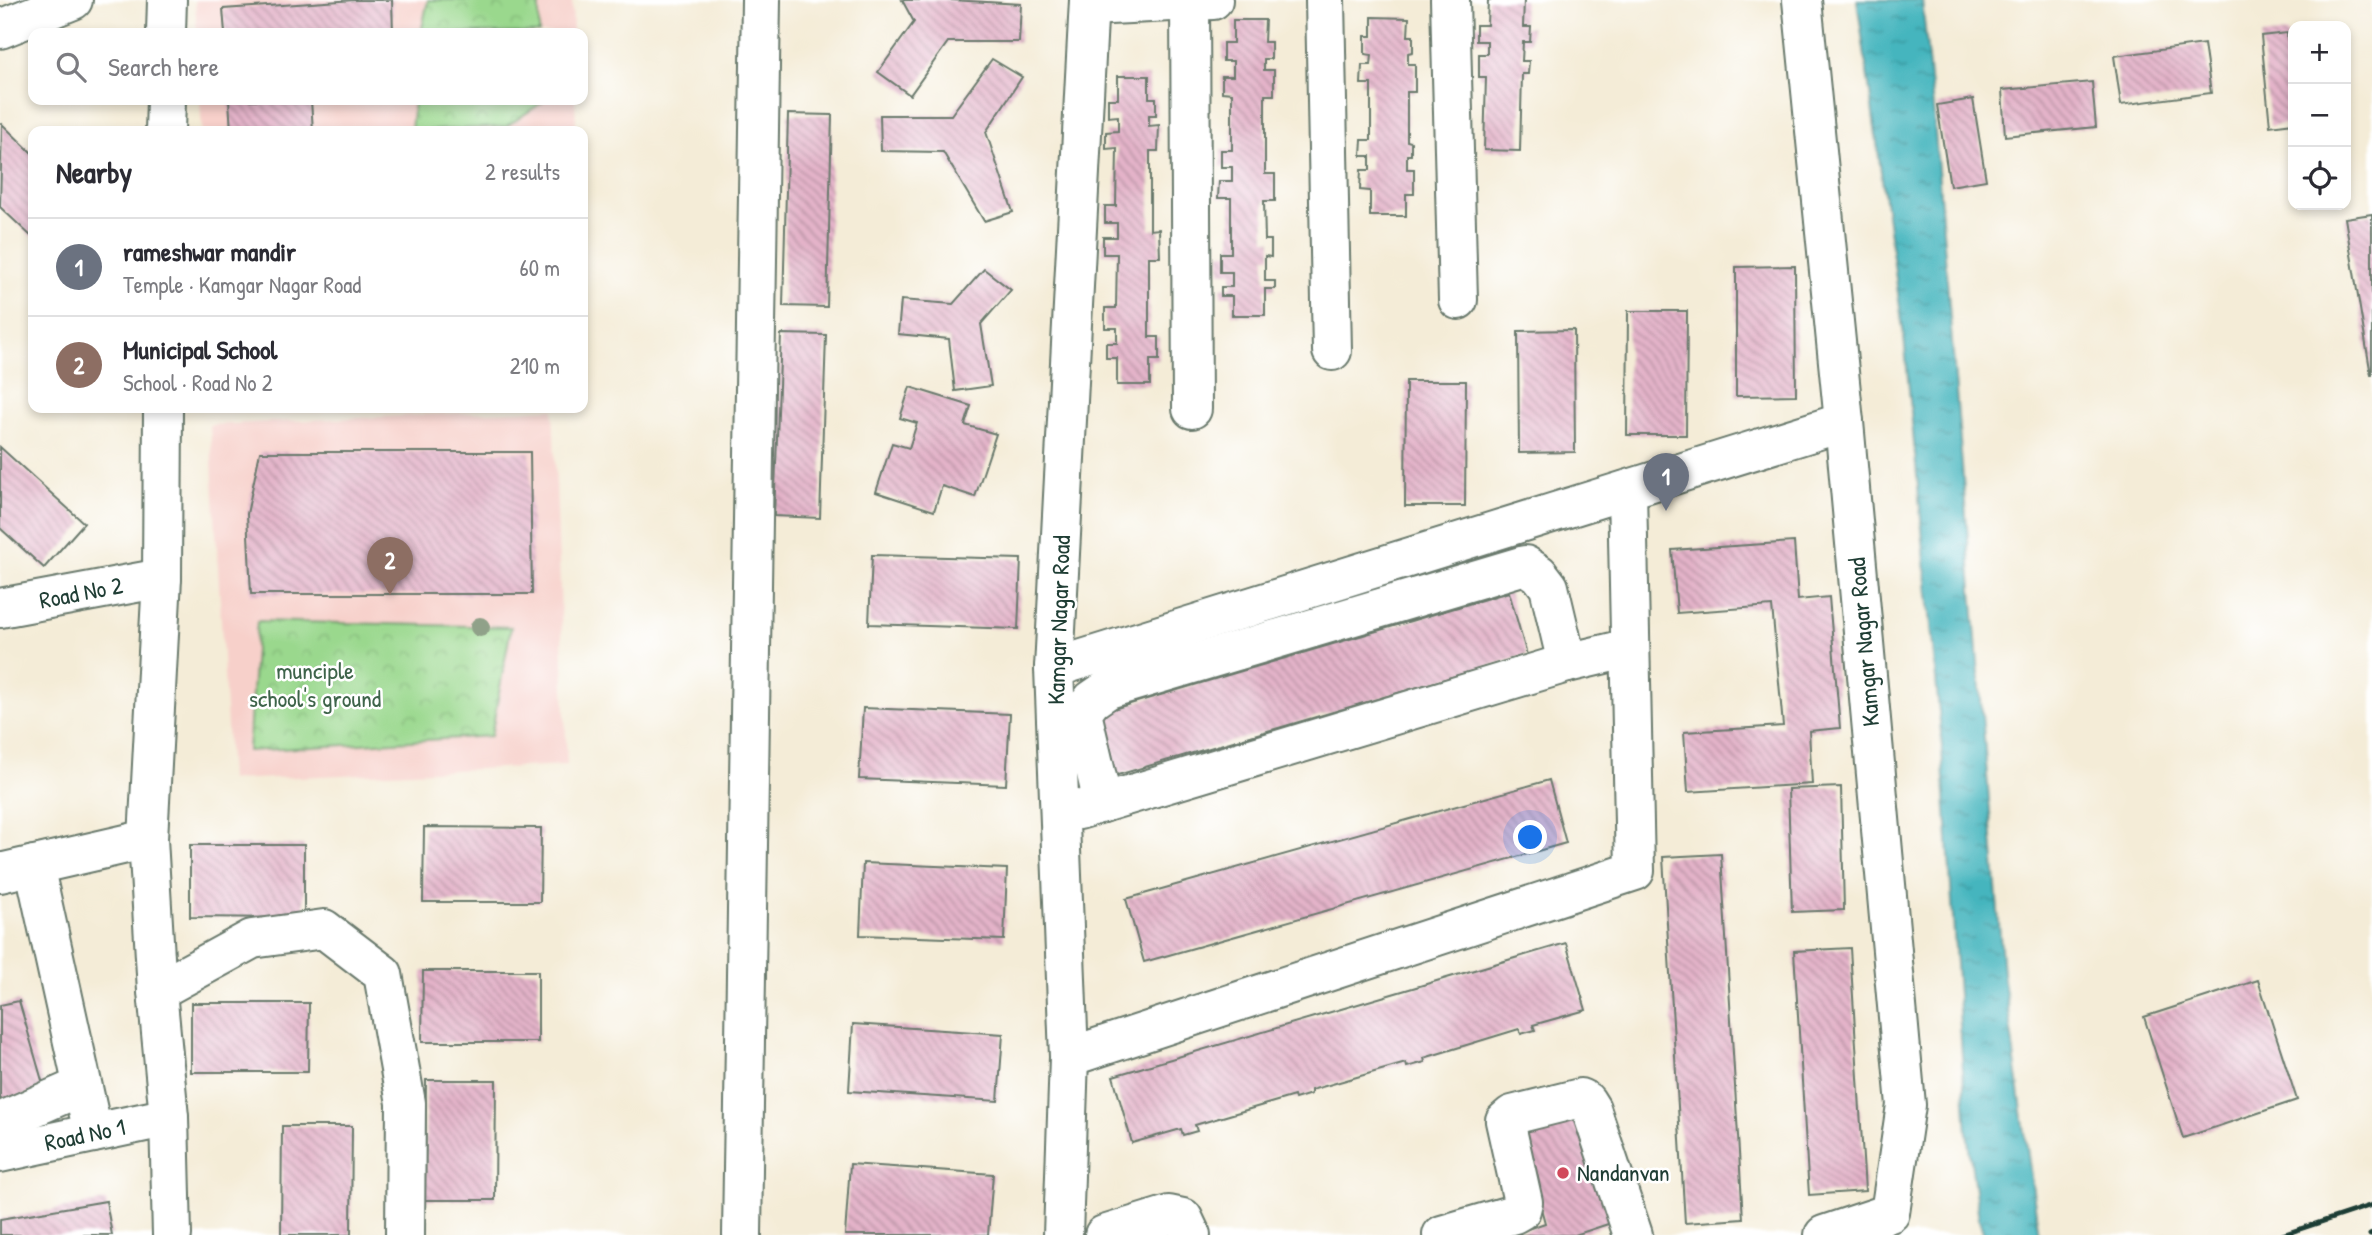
<!DOCTYPE html>
<html lang="en">
<head>
<meta charset="utf-8">
<style>
	body { margin:0; font-family:"Patrick Hand",sans-serif; background:#f7f7f7; color:#2b2b33 }
	.controls { position:absolute; right:21px; top:21px; display:grid; overflow:hidden; border-radius:14px; box-shadow:0 4px 10px #0003 }
	.controls button { width:63px; height:63px; display:grid; place-items:center; padding:0; border:0; border-bottom:2px solid #e1e1e2; background:#fff; color:#2b2b33; font:35px sans-serif }
	.you { position:absolute; left:1531px; top:838px; width:24px; height:24px; margin:-18px; border:5px solid #fff; border-radius:50%; background:#1a73e8; box-shadow:0 0 0 10px #1a73e833 }
	.badge { display:grid; place-items:center; width:46px; height:46px; border-radius:50%; background:#111827; color:#fff; font-size:23px; font-weight:700 }
	.pin { position:absolute; translate:-50% -58px; filter:drop-shadow(0 2px 4px #0008) }
	.pin::after { content:''; position:absolute; top:37px; width:24px; height:21px; background:inherit; clip-path:polygon(0 0,100% 0,50% 100%) }
	.list { margin:0; padding:0; list-style:none }
	h2 { display:flex; justify-content:space-between; align-items:center; height:91px; margin:0; padding:0 28px; font-size:30px }
	h2 small { font-size:23px; font-weight:400; color:#7c7c81 }
	.list li { display:grid; grid-template-columns:46px 1fr auto; gap:21px; align-items:center; box-sizing:border-box; height:98px; padding:0 28px; border-top:2px solid #e1e1e2 }
	.list b { display:block; font-size:26px; white-space:nowrap }
	.list p { margin:0; font-size:23px; white-space:nowrap; color:#7c7c81 }
	.list em { font-size:23px; font-style:normal; color:#7c7c81 }
	.icon { flex:none; width:38px; height:38px; fill:none; stroke:currentColor; stroke-width:2; stroke-linecap:round; stroke-linejoin:round }
	.map { position:relative; flex:none; width:2372px; height:1235px; overflow:hidden }
	.search { position:absolute; background:#fff; box-shadow:0 4px 10px #0003; left:28px; top:28px; width:560px; height:77px; display:flex; align-items:center; gap:18px; box-sizing:border-box; padding:0 24px; border-radius:14px; color:#7c7c81; font-size:26px }
	.panel { position:absolute; background:#fff; box-shadow:0 4px 10px #0003; left:28px; top:126px; width:560px; height:287px; border-radius:14px }
	.map>svg:first-child { display:block }
	.built { fill:#f7d0ca }
	.park { fill:url(#park-crowns); stroke:#5c8a60; stroke-width:2 }
	.water { fill:url(#water-ripples); stroke:#327979; stroke-width:2 }
	.building { fill:url(#building-back-hatch) }
	.lines { fill:none; stroke-linecap:round; stroke-linejoin:round }
	.street-casing { stroke:#6a7a6d; stroke-width:42 }
	.secondary-casing { stroke:#6a7a6d; stroke-width:42 }
	.street { stroke:#fff; stroke-width:38 }
	.secondary { stroke:#fff; stroke-width:38 }
	.rail { stroke:#1f3d34; stroke-width:5 }
	.tree { fill:#90a189 }
	.poi-dot { fill:#d1495b; stroke:#fff; stroke-width:2.5 }
	.labels { text-anchor:middle; stroke-width:5; stroke-linejoin:round; paint-order:stroke }
	.street-label { font-size:24px; fill:#1f3d34; stroke:#fff }
	.park-label { font-size:24px; fill:#3e644a; stroke:#fff }
	.poi-label { font-size:24px; fill:#1f3d34; stroke:#fff; text-anchor:start }
</style>
</head>
<body>
<div class="map">
<svg width="2372" height="1235" viewBox="0 0 2372 1235">
	<defs>
		<pattern id="park-crowns" width="20" height="18" patternUnits="userSpaceOnUse" patternTransform="scale(1.75)"><rect width="20" height="18" fill="#9ad88d"/><path d="M2 6a3 3 0 1 1 6 0M12 15a3 3 0 1 1 6 0" fill="none" stroke="#84ba7a"/></pattern>
		<pattern id="water-ripples" width="26" height="14" patternUnits="userSpaceOnUse" patternTransform="scale(1.75)"><rect width="26" height="14" fill="#45b5be"/><path d="M2 4q2-2 4 0t4 0M15 11q2-2 4 0t4 0" fill="none" stroke="#39949b"/></pattern>
		<pattern id="building-back-hatch" width="6" height="6" patternUnits="userSpaceOnUse" patternTransform="scale(1.75)"><rect width="6" height="6" fill="#e4b3c9"/><path d="M-1 5l2 2M0 0l6 6M5-1l2 2" fill="none" stroke="#b893a4"/></pattern>
	</defs>
	<rect width="100%" height="100%" fill="#fff"/>
	<filter id="ink" filterUnits="userSpaceOnUse"><feTurbulence type="fractalNoise" baseFrequency=".0143" numOctaves="2"/><feDisplacementMap in="SourceGraphic" scale="14" xChannelSelector="R" yChannelSelector="G"/><feConvolveMatrix kernelMatrix="1 2 1 2 8 2 1 2 1" color-interpolation-filters="sRGB"/></filter>
	<filter id="wash" filterUnits="userSpaceOnUse"><feTurbulence type="fractalNoise" baseFrequency=".00686" numOctaves="4" result="noise"/><feDisplacementMap in="SourceGraphic" scale="28" xChannelSelector="R" yChannelSelector="G"/><feGaussianBlur stdDeviation="1.57" result="paint"/><feColorMatrix in="noise" values="0 0 0 0 0 0 0 0 0 0 0 0 0 0 0 0 0 1.4 0 .05"/><feComposite in="paint" operator="in"/></filter>
	<g filter="url(#wash)">
		<rect width="100%" height="100%" fill="#f4ecd7"/>
		<g class="built">
			<polygon points="195,0 572,0 573,33 197,33"/>
			<polygon points="200,100 575,100 576,131 202,131"/>
			<polygon points="553,409 567,765 230,780 210,425"/>
		</g>
		<g class="park">
			<polygon points="428,0 539,0 539,33 421,33"/>
			<polygon points="414,100 543,100 543,102 505,127 411,131"/>
			<polygon points="257,621 511,627 491,736 248,751"/>
		</g>
		<polygon class="water" points="1857,0 1922,0 1933,107 2003,973 2039,1235 1984,1235 1979,1219 1967,1133 1941,733 1904,336"/>
		<g id="blocks">
			<g class="building">
				<polygon points="355,0 392,0 393,33 225,33 223,9"/>
				<polygon points="902,0 951,0 1021,4 1019,42 948,42 910,95 878,72 914,22"/>
				<polygon points="1488,0 1524,0 1523,27 1531,27 1530,42 1523,42 1522,61 1529,61 1528,74 1522,74 1520,151 1484,150 1486,77 1479,77 1479,54 1487,54 1487,41 1476,41 1476,25 1487,25"/>
				<polygon points="1372,17 1409,18 1408,36 1413,36 1413,52 1408,53 1408,64 1415,64 1415,92 1407,92 1407,141 1411,142 1411,155 1407,155 1407,169 1414,169 1414,194 1406,194 1406,216 1370,216 1370,191 1360,190 1361,170 1370,170 1370,156 1361,156 1362,140 1371,140 1371,84 1361,84 1362,65 1371,65 1372,55 1365,54 1365,36 1372,36"/>
				<polygon points="1233,20 1265,20 1264,42 1271,42 1271,59 1264,59 1264,70 1274,70 1274,95 1265,95 1265,174 1275,174 1275,201 1264,201 1265,240 1271,240 1271,257 1265,256 1265,281 1275,281 1275,289 1265,289 1265,315 1232,315 1232,296 1221,296 1221,287 1232,287 1232,272 1220,272 1220,253 1231,253 1231,198 1218,198 1219,181 1232,181 1232,167 1221,167 1221,150 1232,150 1232,93 1222,92 1222,76 1233,76 1233,61 1223,61 1223,43 1233,43"/>
				<polygon points="2287,33 2288,42 2293,41 2293,123 2270,126 2261,36"/>
				<polygon points="2204,44 2211,93 2121,105 2114,56"/>
				<polygon points="992,59 1022,77 986,132 1013,212 984,221 943,152 881,151 880,115 951,115"/>
				<polygon points="1118,76 1149,76 1149,98 1156,98 1156,115 1149,115 1149,126 1159,125 1158,151 1150,151 1150,230 1159,229 1160,257 1149,257 1149,337 1159,337 1159,360 1150,360 1150,385 1117,385 1117,358 1106,358 1106,343 1117,343 1117,328 1105,328 1105,308 1116,308 1117,254 1103,254 1103,237 1117,237 1117,223 1105,223 1105,206 1116,206 1117,148 1106,149 1106,132 1118,131 1118,116 1108,117 1108,99 1118,99"/>
				<polygon points="2092,82 2096,127 2005,136 2002,90"/>
				<polygon points="1973,99 1986,180 1950,186 1937,105"/>
				<polygon points="229,100 311,100 313,131 231,131"/>
				<polygon points="788,114 832,115 827,307 783,306"/>
				<polygon points="2,124 33,154 33,238 0,207"/>
				<polygon points="2372,214 2372,375 2371,375 2345,218"/>
				<polygon points="1795,266 1796,395 1736,396 1736,267"/>
				<polygon points="984,269 1011,290 981,324 991,386 955,391 949,339 898,334 901,300 953,304"/>
				<polygon points="1628,311 1687,311 1686,435 1627,435"/>
				<polygon points="1574,330 1575,452 1519,453 1518,331"/>
				<polygon points="781,334 826,335 820,518 774,516"/>
				<polygon points="1406,381 1466,381 1465,506 1405,506"/>
				<polygon points="910,387 971,406 965,425 996,434 975,497 942,486 934,511 876,492 892,443 909,448 917,423 900,418"/>
				<polygon points="0,447 84,523 44,568 0,528"/>
				<polygon points="260,452 530,452 532,594 251,594 247,514"/>
				<polygon points="1794,542 1798,600 1829,597 1840,728 1809,731 1812,784 1688,792 1684,732 1783,726 1772,606 1677,613 1672,550"/>
				<polygon points="872,555 1021,559 1018,629 869,624"/>
				<polygon points="1509,592 1527,655 1104,779 1086,717"/>
				<polygon points="863,708 1010,714 1006,785 859,779"/>
				<polygon points="1549,780 1566,843 1144,962 1126,899"/>
				<polygon points="1841,787 1844,910 1792,912 1788,789"/>
				<polygon points="424,827 541,828 540,902 423,902"/>
				<polygon points="190,845 304,845 304,918 190,917"/>
				<polygon points="1721,854 1743,1219 1685,1223 1663,857"/>
				<polygon points="863,863 1007,869 1004,940 860,935"/>
				<polygon points="1566,943 1586,1010 1533,1025 1535,1030 1521,1034 1519,1029 1424,1058 1425,1062 1407,1067 1406,1063 1311,1090 1311,1094 1295,1099 1294,1096 1195,1125 1197,1131 1183,1135 1181,1129 1132,1143 1113,1076"/>
				<polygon points="1850,948 1865,1191 1809,1195 1794,951"/>
				<polygon points="423,971 538,971 538,1042 422,1042"/>
				<polygon points="2258,980 2297,1100 2183,1138 2144,1017"/>
				<polygon points="19,1001 45,1091 0,1100 0,1005"/>
				<polygon points="191,1003 309,1003 308,1072 191,1072"/>
				<polygon points="853,1024 1003,1034 998,1101 849,1091"/>
				<polygon points="426,1080 496,1080 495,1200 425,1200"/>
				<polygon points="1575,1109 1611,1223 1575,1235 1510,1235 1545,1223 1518,1123"/>
				<polygon points="282,1126 352,1126 351,1235 281,1235"/>
				<polygon points="850,1164 993,1174 988,1235 845,1235"/>
				<polygon points="106,1201 112,1235 0,1235 0,1219"/>
			</g>
		</g>
	</g>
	<g filter="url(#ink)">
		<use href="#blocks" fill-opacity="0" stroke="#6a7a6d" stroke-width="2"/>
		<g class="lines">
			<g class="street-casing">
				<g id="street">
					<polyline points="1190,0 1192,409"/>
					<polyline points="1325,0 1332,351"/>
					<polyline points="1450,0 1458,300"/>
					<polyline points="1802,0 1844,422 1906,1105 1890,1213 1824,1235"/>
					<polyline points="1089,6 1213,0"/>
					<polyline points="0,29 73,0"/>
					<polyline points="166,33 167,0"/>
					<polyline points="165,131 166,100"/>
					<polyline points="163,408 162,578 148,839 157,991 169,1117 172,1235"/>
					<polyline points="0,608 162,578"/>
					<polyline points="1054,668 1844,422"/>
					<polyline points="1103,803 1082,713 1092,700 1108,689 1525,565 1539,574 1549,587 1567,663"/>
					<polyline points="1079,810 1567,663 1630,648"/>
					<polyline points="34,865 93,1133"/>
					<polyline points="0,873 148,839"/>
					<polyline points="157,991 252,939 324,929 383,974 406,1103 405,1235"/>
					<polyline points="1069,1057 1635,871 1627,490"/>
					<polyline points="0,1122 82,1086"/>
					<polyline points="0,1153 169,1117"/>
					<polyline points="742,1235 761,0"/>
					<polyline points="1104,1235 1169,1215 1183,1218 1191,1235"/>
					<polyline points="1442,1235 1514,1214 1521,1210 1523,1202 1505,1121 1512,1115 1580,1098 1586,1101 1591,1109 1633,1235"/>
				</g>
			</g>
			<g class="secondary-casing">
				<polyline id="secondary" points="1063,1235 1069,1057 1054,668 1089,0"/>
			</g>
			<use href="#street" class="street"/>
			<use href="#secondary" class="secondary"/>
			<g class="rail">
				<polyline points="2282,1235 2372,1205"/>
				<polyline points="2370,1235 2372,1234"/>
			</g>
		</g>
		<circle class="tree" cx="480" cy="627" r="10"/>
	</g>
	<circle class="poi-dot" cx="1563" cy="1173" r="7"/>
	<g class="labels">
		<g class="street-label">
			<text transform="translate(81 593) rotate(-11)" y="8">Road No 2</text>
			<text transform="translate(1059 620) rotate(-88)" y="8">Kamgar Nagar Road</text>
			<text transform="translate(1864 642) rotate(-95)" y="8">Kamgar Nagar Road</text>
			<text transform="translate(85 1135) rotate(-12)" y="8">Road No 1</text>
		</g>
		<g class="park-label">
			<text x="315" y="679">munciple<tspan x="315" dy="28">school's ground</tspan></text>
		</g>
		<g class="poi-label">
			<text x="1577" y="1181">Nandanvan</text>
		</g>
	</g>
</svg>
<div class="controls">
<button>+</button>
<button>−</button>
<button><svg class="icon" aria-label="locate" viewBox="0 0 24 24"><circle cx="12" cy="12" r="6"/><path d="M12 2v4M12 18v4M2 12h4M18 12h4"/></svg></button>
</div>
<div class="you"></div>
<div class="pin badge" style="left:1666px;top:511px;background:#6b7280">1</div>
<div class="pin badge" style="left:390px;top:595px;background:#8d6e63">2</div>
<div class="search"><svg class="icon" aria-label="search" viewBox="0 0 24 24"><circle cx="10" cy="10" r="6"/><path d="M15 15l6 6"/></svg>Search here</div>
<section class="panel">
<h2>Nearby<small>2 results</small></h2>
<ul class="list">
<li><span class="badge" style="background:#6b7280">1</span><div><b>rameshwar mandir</b><p>Temple · Kamgar Nagar Road</p></div><em>60 m</em></li>
<li><span class="badge" style="background:#8d6e63">2</span><div><b>Municipal School</b><p>School · Road No 2</p></div><em>210 m</em></li>
</ul>
</section>
</div>
</body>
</html>
